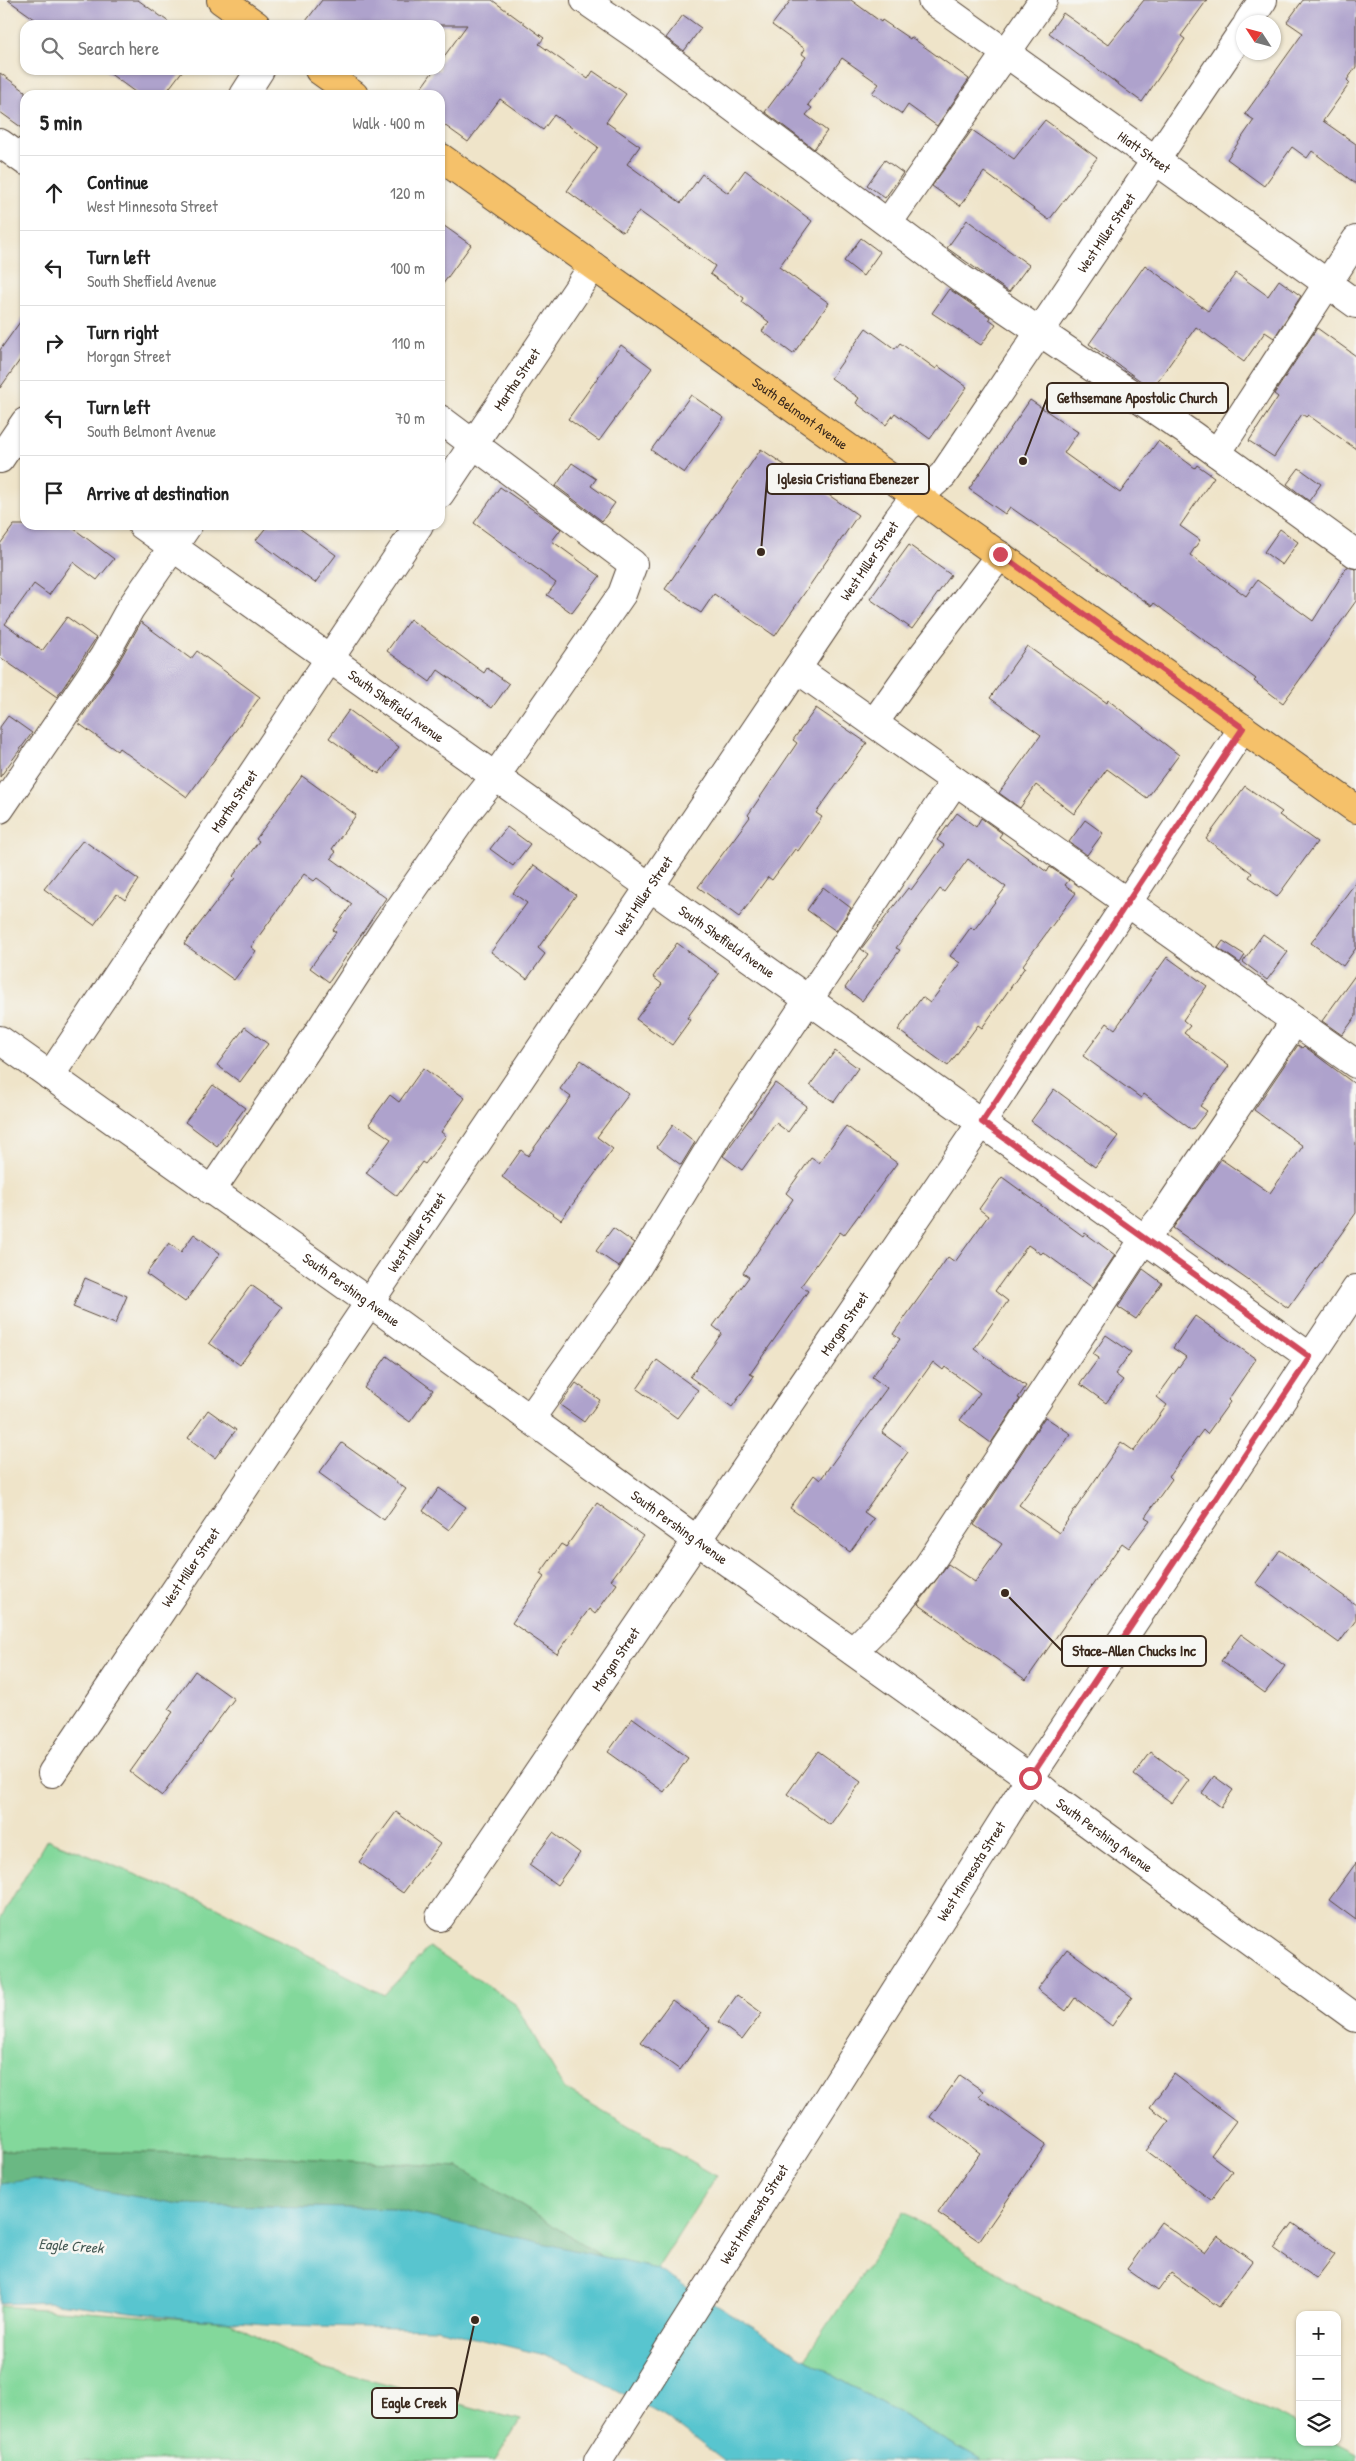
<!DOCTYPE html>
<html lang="en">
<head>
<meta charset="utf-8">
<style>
	body { margin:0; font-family:"Patrick Hand",sans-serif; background:#f6f6f6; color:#222 }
	.controls { position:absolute; right:15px; bottom:15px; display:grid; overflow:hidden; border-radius:10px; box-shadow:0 1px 4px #0004 }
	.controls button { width:45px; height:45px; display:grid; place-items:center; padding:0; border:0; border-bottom:1px solid #e0e0e0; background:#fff; color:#222; font:25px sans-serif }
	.compass { position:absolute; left:1236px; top:15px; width:45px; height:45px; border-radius:50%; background:#fff; box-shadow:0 1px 4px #0004; rotate:306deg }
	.stop { position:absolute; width:15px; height:15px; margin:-11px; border:4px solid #d1495b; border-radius:50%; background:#fff }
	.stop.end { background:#d1495b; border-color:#fff; box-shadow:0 1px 5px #0008 }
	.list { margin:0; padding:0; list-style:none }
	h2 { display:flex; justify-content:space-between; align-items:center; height:65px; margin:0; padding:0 20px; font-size:21px }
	h2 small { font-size:16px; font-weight:400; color:#767676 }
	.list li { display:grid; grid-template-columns:32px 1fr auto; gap:15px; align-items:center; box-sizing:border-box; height:75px; padding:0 20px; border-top:1px solid #e0e0e0 }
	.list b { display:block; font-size:19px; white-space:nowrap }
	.list p { margin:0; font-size:16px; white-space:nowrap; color:#767676 }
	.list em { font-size:16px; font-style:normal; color:#767676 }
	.icon { flex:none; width:28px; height:28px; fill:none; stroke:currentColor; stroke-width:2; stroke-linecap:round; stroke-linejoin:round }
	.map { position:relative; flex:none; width:1356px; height:2461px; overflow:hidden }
	.search { position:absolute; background:#fff; box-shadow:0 1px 4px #0004; left:20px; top:20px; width:425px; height:55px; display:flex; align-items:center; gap:12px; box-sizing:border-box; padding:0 18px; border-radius:15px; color:#767676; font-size:19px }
	.panel { position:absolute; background:#fff; box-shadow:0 1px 4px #0004; left:20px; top:90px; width:425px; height:440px; border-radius:15px }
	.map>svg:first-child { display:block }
	.green { fill:#83d89b; stroke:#5f815c }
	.forest { fill:#6ab883; stroke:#527150 }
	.water { fill:#58c5cf; stroke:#4a7876 }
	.building { fill:#aea2cc }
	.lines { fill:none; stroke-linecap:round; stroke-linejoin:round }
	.minor-casing { stroke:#564638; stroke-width:30 }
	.major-casing { stroke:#564638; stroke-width:30 }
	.minor { stroke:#fff; stroke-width:28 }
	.major { stroke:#f5c16b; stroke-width:28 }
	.route { stroke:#d1495b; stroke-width:6 }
	.labels { text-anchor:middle; stroke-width:5; stroke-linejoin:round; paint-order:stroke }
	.street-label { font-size:14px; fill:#3b2a1e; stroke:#f6f6f2 }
	.water-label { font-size:15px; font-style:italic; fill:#445853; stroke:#f6f6f2 }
	.leader { fill:none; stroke:#3b2a1e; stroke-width:2 }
	.callout-dot { fill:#3b2a1e; stroke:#f6f6f2; stroke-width:2 }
	.callout { fill:#f6f6f2; stroke:#3b2a1e; stroke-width:2 }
	.callout-label { font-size:15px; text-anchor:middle; font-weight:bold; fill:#3b2a1e }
</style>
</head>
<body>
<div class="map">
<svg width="1356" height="2461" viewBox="0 0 1356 2461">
	<rect width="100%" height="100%" fill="#f6f6f2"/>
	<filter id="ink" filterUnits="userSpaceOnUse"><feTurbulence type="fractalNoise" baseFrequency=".02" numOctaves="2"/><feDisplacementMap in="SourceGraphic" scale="10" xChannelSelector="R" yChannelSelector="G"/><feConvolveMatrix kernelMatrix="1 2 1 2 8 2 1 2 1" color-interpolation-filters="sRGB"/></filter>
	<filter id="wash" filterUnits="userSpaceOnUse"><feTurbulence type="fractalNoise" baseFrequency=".0096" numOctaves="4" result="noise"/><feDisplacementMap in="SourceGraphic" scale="20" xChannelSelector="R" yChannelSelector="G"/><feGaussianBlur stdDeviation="1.12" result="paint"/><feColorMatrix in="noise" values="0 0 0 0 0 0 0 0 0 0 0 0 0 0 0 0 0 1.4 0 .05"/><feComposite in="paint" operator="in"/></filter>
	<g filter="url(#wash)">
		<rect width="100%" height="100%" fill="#efe4c9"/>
		<g class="green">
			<polygon points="47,1839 217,1907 384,1995 429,1947 515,2004 565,2089 716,2176 657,2269 603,2257 459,2167 244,2155 0,2150 0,1920"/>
			<polygon points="904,2212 1026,2292 1300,2425 1300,2442 1335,2442 1356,2453 1356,2461 982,2461 805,2359"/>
			<polygon points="0,2306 229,2322 319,2367 520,2420 495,2461 0,2461"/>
		</g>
		<polygon class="forest" points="0,2150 244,2155 459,2167 603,2257 393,2209 179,2204 34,2179 0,2184"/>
		<polygon class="water" points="34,2179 179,2204 393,2209 657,2269 805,2359 982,2461 724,2461 666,2417 568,2364 540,2354 437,2329 281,2325 190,2319 48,2302 0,2304 0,2184"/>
		<g id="blocks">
			<g class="building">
				<polygon points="8,0 138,0 173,25 43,25"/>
				<polygon points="322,0 492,0 544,38 539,44 588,79 593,71 626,94 606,122 640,146 627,164 681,203 702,174 728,193 745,170 812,221 779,267 829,303 793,354 762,331 769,322 742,302 744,298 710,274 715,266 639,211 623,232 567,191 598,147 554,115 543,130 500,99 468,142 440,122 440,95 416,95 434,70 440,70 440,62 467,25 303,25"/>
				<polygon points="791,0 851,0 881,22 882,20 910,39 911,37 969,79 937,126 908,105 902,114 872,93 879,84 842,58 808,105 812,108 806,115 827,131 814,149 765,112 806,57 802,54 805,49 772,25"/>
				<polygon points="1144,0 1207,0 1181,36 1185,39 1142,102 1049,33 1063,13 1108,45"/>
				<polygon points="1303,0 1356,0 1356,67 1347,80 1350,83 1323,121 1356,144 1356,184 1312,151 1307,158 1292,147 1264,186 1227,159 1254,120 1245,114 1303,33 1287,22"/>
				<polygon points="683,15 701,28 684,51 666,38"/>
				<polygon points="105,70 183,70 164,95 139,95"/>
				<polygon points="0,73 25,91 25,130 0,112"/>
				<polygon points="1045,120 1097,158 1049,220 984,172 960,206 932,186 972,130 1014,159"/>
				<polygon points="885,160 903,173 885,198 867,185"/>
				<polygon points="967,220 1029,265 1009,292 947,248"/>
				<polygon points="440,223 471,245 440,288"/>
				<polygon points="861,238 880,252 863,276 844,261"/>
				<polygon points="1145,265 1208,311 1236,273 1268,296 1279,280 1301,296 1274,338 1265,332 1244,362 1196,327 1152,389 1089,344"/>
				<polygon points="949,289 990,317 989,319 996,324 981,345 932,313"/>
				<polygon points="25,315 25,353 0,388 0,350"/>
				<polygon points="866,328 895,349 900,343 936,369 938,366 967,387 930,439 895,413 886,425 856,403 859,398 831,378"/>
				<polygon points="1317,328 1356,356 1356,449 1308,415 1306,417 1302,414 1274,457 1249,441 1278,397 1274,394"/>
				<polygon points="621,345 652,368 599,441 568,419"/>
				<polygon points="691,395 724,418 684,473 651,450"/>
				<polygon points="1030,400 1078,432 1064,453 1120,493 1158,441 1195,468 1197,465 1214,477 1180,526 1200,540 1190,555 1246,596 1257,580 1313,621 1347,567 1356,569 1356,601 1283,703 1254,681 1256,679 1154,603 1152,606 1010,507 1005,514 969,489"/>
				<polygon points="761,449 858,515 775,636 714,594 701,613 665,589"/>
				<polygon points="572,463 596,479 591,486 615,503 602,521 556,486"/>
				<polygon points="1299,468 1321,484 1309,501 1287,484"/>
				<polygon points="500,487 561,529 552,541 600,576 572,613 547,595 556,583 474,523"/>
				<polygon points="14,525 69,525 114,559 97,580 73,562 49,595 34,584 5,624 42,651 67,617 96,638 57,697 0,657 0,544"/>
				<polygon points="268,525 295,525 336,555 315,583 256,540"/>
				<polygon points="1280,529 1298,542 1282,565 1264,552"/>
				<polygon points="909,545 951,575 912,629 870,599"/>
				<polygon points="410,619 484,673 487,668 509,684 492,708 438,670 430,682 387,651"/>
				<polygon points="141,622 191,659 197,651 260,697 187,797 119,748 117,751 78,723 117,665"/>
				<polygon points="1027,646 1107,703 1108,700 1179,755 1147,798 1107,769 1074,814 1036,785 1020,808 999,793 1041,735 990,698"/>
				<polygon points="816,708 867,743 816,813 822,817 798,851 795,849 772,880 768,877 739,917 698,887 750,817 748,815 797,743 793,740"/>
				<polygon points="349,710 399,747 379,774 329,738"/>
				<polygon points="8,716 32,733 0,777 0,727"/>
				<polygon points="302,776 356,815 332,849 336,852 331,858 386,898 329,982 310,968 336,932 333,930 352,904 317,878 314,881 304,874 251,947 256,951 234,980 184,944 235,878 233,876 259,841 256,839"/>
				<polygon points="1245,786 1282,812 1279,815 1317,842 1277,897 1249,877 1252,873 1206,839"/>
				<polygon points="957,813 976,827 981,818 1002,833 999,837 1047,872 1050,867 1069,880 1065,885 1076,893 1023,965 1025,967 982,1028 978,1025 948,1066 898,1030 922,997 930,1003 960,963 950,956 971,927 974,930 1006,887 968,859 944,892 940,889 896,948 900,950 862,1001 845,988 868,954 861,949 908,888 911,890 944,845 937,840"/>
				<polygon points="1085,820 1103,833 1087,855 1069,842"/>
				<polygon points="507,827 530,844 513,866 490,849"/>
				<polygon points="83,840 139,880 125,900 117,894 94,925 44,889"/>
				<polygon points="534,865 576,895 538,948 545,954 527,979 491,952 527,903 513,893"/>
				<polygon points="1356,882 1356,948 1343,966 1311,943"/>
				<polygon points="823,887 851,908 836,931 807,910"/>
				<polygon points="1263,934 1288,952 1267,980 1243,962"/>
				<polygon points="1223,941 1245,955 1240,963 1218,948"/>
				<polygon points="677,943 719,974 687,1018 690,1020 672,1045 636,1019 662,984 653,977"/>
				<polygon points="1167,957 1207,986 1183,1020 1190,1026 1184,1033 1229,1066 1200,1106 1207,1111 1192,1130 1144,1094 1141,1098 1083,1056 1107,1023 1115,1029"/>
				<polygon points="1356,974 1356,1016 1342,1035 1322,1021"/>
				<polygon points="245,1027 268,1044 240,1082 217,1065"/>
				<polygon points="1298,1045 1302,1048 1304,1046 1356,1085 1356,1213 1288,1308 1173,1228 1221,1159 1270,1193 1303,1146 1254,1110"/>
				<polygon points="835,1051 858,1068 834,1102 810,1085"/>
				<polygon points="581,1060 629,1094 597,1137 613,1149 561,1220 502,1177 521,1150 528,1156 571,1097 560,1089"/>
				<polygon points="423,1068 465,1098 441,1132 446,1136 425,1164 422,1162 397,1196 366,1173 391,1139 369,1124 390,1095 399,1102"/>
				<polygon points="775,1083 807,1106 788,1132 776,1123 742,1170 723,1156"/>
				<polygon points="213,1085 245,1108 217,1146 185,1122"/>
				<polygon points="1054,1089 1118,1136 1095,1167 1031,1121"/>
				<polygon points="673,1125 695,1142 681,1165 657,1147"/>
				<polygon points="846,1126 897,1163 844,1235 840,1232 801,1286 808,1291 750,1374 754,1376 732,1407 690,1377 722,1333 713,1326 749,1277 743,1273 793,1199 786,1193 811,1158 819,1163"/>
				<polygon points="1002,1177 1083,1236 1085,1233 1115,1255 1093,1288 1043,1252 1041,1254 1028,1245 995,1291 1008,1301 974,1349 1026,1386 1018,1398 1020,1399 991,1443 960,1420 980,1393 945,1367 943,1370 933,1362 882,1433 908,1452 864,1512 874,1519 850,1552 790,1508 814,1475 820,1480 887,1388 872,1377 900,1339 893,1334 948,1257 955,1262 988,1216 979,1209"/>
				<polygon points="613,1228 634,1243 619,1267 596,1251"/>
				<polygon points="194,1234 220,1253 185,1302 146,1274 169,1243 181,1252"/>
				<polygon points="1143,1269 1162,1283 1136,1319 1118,1307"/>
				<polygon points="85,1278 127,1296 115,1324 73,1307"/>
				<polygon points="251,1285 282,1307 240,1365 209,1343"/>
				<polygon points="1195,1316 1256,1359 1228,1400 1230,1402 1207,1434 1203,1430 1169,1476 1172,1479 1145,1517 1150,1520 1129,1548 1122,1543 1026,1680 918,1604 948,1564 975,1582 1002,1544 974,1525 1045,1417 1071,1434 1019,1505 1059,1533 1121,1442 1134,1451 1167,1405 1157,1397 1186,1357 1173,1348"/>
				<polygon points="1106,1335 1131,1352 1115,1374 1123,1380 1106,1403 1080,1384 1099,1358 1093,1354"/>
				<polygon points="387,1356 433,1390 410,1422 364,1388"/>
				<polygon points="657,1360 698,1390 677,1418 637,1389"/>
				<polygon points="576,1383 600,1400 584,1422 560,1405"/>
				<polygon points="208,1410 236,1430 215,1458 188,1438"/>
				<polygon points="342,1443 406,1489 384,1520 319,1473"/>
				<polygon points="439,1488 466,1507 449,1530 423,1511"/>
				<polygon points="597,1503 643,1536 611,1580 617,1584 595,1614 589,1609 557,1654 512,1623 544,1577 540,1574 561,1544 566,1547"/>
				<polygon points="1280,1550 1356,1605 1356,1620 1339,1643 1256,1583"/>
				<polygon points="1241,1634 1285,1666 1265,1693 1221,1661"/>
				<polygon points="195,1671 234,1699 162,1796 130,1772 173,1712 168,1709"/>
				<polygon points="633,1718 688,1758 664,1792 608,1752"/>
				<polygon points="818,1751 861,1782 830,1825 787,1794"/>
				<polygon points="1151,1752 1189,1780 1172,1803 1134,1775"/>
				<polygon points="1214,1776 1233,1790 1221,1807 1202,1793"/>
				<polygon points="396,1812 440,1844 403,1893 359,1862"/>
				<polygon points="553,1833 580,1853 557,1885 529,1865"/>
				<polygon points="1356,1863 1356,1920 1329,1900"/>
				<polygon points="1067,1949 1132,1997 1112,2026 1075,1998 1066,2011 1037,1989"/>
				<polygon points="737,1995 762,2013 742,2040 718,2022"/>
				<polygon points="672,2000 710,2028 680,2070 641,2042"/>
				<polygon points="1174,2074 1236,2121 1211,2155 1232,2171 1211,2200 1146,2151 1169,2121 1150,2107"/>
				<polygon points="960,2075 983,2091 979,2096 1046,2144 979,2241 938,2213 980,2153 930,2117"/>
				<polygon points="1161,2222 1205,2253 1218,2236 1252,2261 1219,2307 1171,2273 1158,2291 1127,2269"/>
				<polygon points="1293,2223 1335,2254 1316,2279 1274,2249"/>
			</g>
		</g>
	</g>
	<g filter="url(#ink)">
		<use href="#blocks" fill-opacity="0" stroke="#564638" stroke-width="1"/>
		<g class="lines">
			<g class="minor-casing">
				<g id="minor">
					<polyline points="585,0 647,43 962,279 1192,435 1356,554"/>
					<path id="s1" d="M932 0 1356 304"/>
					<polyline points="1248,22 1263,0"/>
					<polyline points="244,95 260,70"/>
					<polyline points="0,143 25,161"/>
					<polyline points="888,223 1043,0"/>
					<polyline points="1217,453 1356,240"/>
					<polyline points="0,459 25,422"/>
					<path id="s2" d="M440 494 593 266"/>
					<path id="s3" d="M142 525 1310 1357"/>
					<polyline points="797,669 1356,1064"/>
					<polyline points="874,723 913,668 1000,555"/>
					<polyline points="0,809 104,656 130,609 188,525"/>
					<path id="s4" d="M0 1040 380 1310 698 1541 1030 1778 1052 1797 1356 2018"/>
					<path id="s5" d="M50 1076 419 525"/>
					<polyline points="211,1191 314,1039 384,931 467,812 495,777 622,594 633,564 440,419"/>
					<polyline points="530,1419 630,1279 719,1133 955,781"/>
					<polyline points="853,1651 889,1615 926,1569 1144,1239 1163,1216 1295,1021"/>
					<path id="s6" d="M52 1773 897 520 906 508 943 475 1244 29"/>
					<path id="s7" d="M440 1917 982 1122 1243 728"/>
					<path id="s8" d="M598 2461 1030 1778 1356 1289"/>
				</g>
			</g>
			<g class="major-casing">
				<g id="major">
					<polyline points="221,0 256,25"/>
					<polyline points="319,70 354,95"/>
					<path id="s9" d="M440 157 1356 809"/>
				</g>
			</g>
			<use href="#minor" class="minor"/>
			<use href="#major" class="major"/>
		</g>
	</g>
	<g class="lines" filter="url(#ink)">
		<polyline class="route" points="1000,554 1243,728 982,1122 1310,1357 1030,1778"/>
	</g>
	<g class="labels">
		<g class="street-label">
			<text dy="5" stroke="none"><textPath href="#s1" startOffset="261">Hiatt Street</textPath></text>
			<text dy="5" stroke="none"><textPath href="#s6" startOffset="1868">West Miller Street</textPath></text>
			<text dy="5" stroke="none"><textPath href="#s2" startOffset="138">Martha Street</textPath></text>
			<text dy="5" stroke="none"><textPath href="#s9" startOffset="442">South Belmont Avenue</textPath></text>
			<text dy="5" stroke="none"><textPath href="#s6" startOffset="1462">West Miller Street</textPath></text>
			<text dy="5" stroke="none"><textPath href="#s3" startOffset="312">South Sheffield Avenue</textPath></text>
			<text dy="5" stroke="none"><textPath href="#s5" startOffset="331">Martha Street</textPath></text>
			<text dy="5" stroke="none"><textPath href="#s6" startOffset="1058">West Miller Street</textPath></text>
			<text dy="5" stroke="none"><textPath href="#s3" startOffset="718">South Sheffield Avenue</textPath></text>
			<text dy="5" stroke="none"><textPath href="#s6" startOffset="652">West Miller Street</textPath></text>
			<text dy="5" stroke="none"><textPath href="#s4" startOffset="431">South Pershing Avenue</textPath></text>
			<text dy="5" stroke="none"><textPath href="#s7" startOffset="718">Morgan Street</textPath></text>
			<text dy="5" stroke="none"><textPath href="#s4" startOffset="836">South Pershing Avenue</textPath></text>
			<text dy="5" stroke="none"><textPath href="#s6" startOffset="248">West Miller Street</textPath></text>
			<text dy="5" stroke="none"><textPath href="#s7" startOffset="312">Morgan Street</textPath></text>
			<text dy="5" stroke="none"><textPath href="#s4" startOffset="1361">South Pershing Avenue</textPath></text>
			<text dy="5" stroke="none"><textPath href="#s8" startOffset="698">West Minnesota Street</textPath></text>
			<text dy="5" stroke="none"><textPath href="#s8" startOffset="292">West Minnesota Street</textPath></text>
		</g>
		<g class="water-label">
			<text transform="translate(71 2246) rotate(4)" y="5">Eagle Creek</text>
		</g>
	</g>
	<path class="leader" d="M1023 461L1047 398M761 552L767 479M1005 1593L1062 1651M475 2320L457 2403"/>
	<g class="callout-dot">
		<circle cx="1023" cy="461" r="5"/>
		<circle cx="761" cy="552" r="5"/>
		<circle cx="1005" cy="1593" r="5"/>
		<circle cx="475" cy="2320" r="5"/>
	</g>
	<g class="callout">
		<rect x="1047" y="383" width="181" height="30" rx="5"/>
		<rect x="767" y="464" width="162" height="30" rx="5"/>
		<rect x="1062" y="1636" width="144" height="30" rx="5"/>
		<rect x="372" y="2388" width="85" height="30" rx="5"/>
	</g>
	<g class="callout-label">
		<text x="1137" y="403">Gethsemane Apostolic Church</text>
		<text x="848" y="484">Iglesia Cristiana Ebenezer</text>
		<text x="1134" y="1656">Stace-Allen Chucks Inc</text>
		<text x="414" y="2408">Eagle Creek</text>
	</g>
</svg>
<div class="controls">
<button>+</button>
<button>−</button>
<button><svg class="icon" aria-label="layers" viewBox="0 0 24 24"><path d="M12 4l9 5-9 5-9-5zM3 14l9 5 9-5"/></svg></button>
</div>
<svg class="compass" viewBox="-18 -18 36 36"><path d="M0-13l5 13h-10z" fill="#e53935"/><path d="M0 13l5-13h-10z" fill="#767676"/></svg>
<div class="stop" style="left:1030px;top:1778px"></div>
<div class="stop end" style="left:1000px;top:554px"></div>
<div class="search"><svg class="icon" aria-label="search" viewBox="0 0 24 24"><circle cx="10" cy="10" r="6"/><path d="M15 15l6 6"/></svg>Search here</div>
<section class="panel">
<h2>5 min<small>Walk · 400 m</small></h2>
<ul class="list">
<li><svg class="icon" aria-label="ahead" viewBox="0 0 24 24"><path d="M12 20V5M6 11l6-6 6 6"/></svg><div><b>Continue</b><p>West Minnesota Street</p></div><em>120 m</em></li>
<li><svg class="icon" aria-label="left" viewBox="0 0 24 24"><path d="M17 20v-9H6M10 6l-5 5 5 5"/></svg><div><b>Turn left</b><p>South Sheffield Avenue</p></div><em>100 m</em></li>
<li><svg class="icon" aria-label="right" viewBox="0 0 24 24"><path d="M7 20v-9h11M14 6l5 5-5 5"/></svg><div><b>Turn right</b><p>Morgan Street</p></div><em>110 m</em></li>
<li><svg class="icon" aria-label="left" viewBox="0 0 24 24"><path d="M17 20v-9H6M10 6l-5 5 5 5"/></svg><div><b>Turn left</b><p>South Belmont Avenue</p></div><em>70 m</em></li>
<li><svg class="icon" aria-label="arrive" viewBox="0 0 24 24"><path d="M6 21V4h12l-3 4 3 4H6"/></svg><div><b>Arrive at destination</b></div></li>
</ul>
</section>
</div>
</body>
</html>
